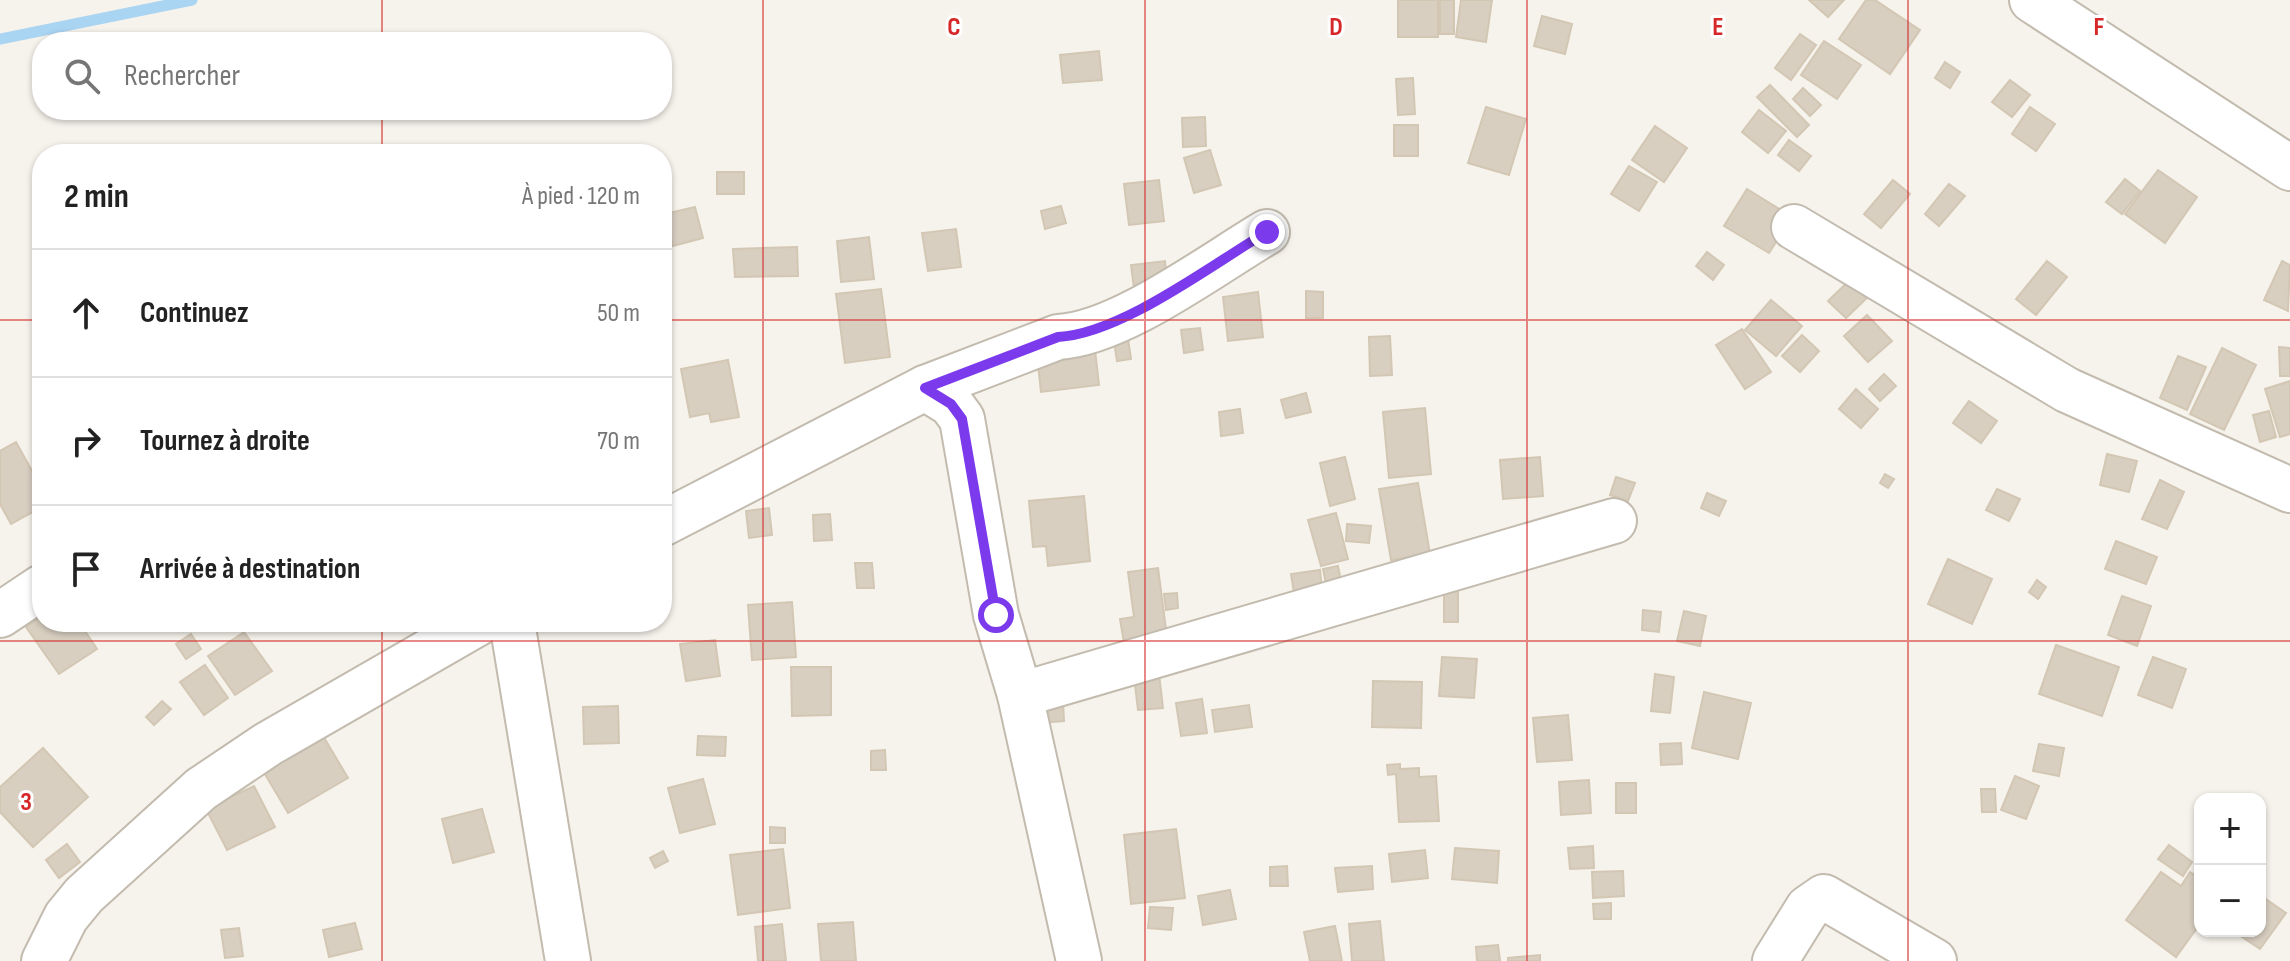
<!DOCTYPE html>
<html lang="fr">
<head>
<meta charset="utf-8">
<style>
	body { margin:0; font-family:"Sofia Sans Condensed",sans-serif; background:#f6f6f6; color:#222 }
	.controls { position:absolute; right:24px; bottom:24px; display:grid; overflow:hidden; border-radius:16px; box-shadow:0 2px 6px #0004 }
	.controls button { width:72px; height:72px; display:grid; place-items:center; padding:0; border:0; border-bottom:2px solid #e0e0e0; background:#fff; color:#222; font:40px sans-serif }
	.stop { position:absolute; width:24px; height:24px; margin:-18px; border:6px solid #7c3aed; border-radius:50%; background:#fff }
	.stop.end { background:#7c3aed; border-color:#fff; box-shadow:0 2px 8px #0008 }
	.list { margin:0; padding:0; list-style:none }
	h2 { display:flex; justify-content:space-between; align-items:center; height:104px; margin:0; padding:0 32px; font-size:34px }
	h2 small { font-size:26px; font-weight:400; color:#767676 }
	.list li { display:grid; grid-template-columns:52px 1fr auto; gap:24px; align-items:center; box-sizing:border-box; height:128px; padding:0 32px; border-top:2px solid #e0e0e0 }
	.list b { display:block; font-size:30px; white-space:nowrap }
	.list em { font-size:26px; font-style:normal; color:#767676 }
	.icon { flex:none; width:44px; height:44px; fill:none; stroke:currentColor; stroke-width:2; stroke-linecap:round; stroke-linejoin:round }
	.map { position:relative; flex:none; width:2290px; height:961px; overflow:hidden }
	.search { position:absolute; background:#fff; box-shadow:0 2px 6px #0004; left:32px; top:32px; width:640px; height:88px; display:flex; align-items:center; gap:20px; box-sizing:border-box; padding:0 28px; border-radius:32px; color:#767676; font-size:30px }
	.panel { position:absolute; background:#fff; box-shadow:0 2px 6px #0004; left:32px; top:144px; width:640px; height:488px; border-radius:32px }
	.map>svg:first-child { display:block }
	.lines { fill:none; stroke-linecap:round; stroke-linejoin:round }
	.stream { stroke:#a9d4f2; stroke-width:11 }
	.building { fill:#d8cfc1; stroke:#d3c7b4; stroke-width:2 }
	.minor-casing { stroke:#c2bbae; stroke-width:48 }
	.minor { stroke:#fff; stroke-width:44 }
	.route { stroke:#7c3aed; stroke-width:10 }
	.grid { fill:none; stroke:#d62828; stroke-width:2; stroke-opacity:0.55 }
	.grid-label { font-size:26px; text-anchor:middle; font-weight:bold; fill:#d62828; stroke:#fff; stroke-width:6; stroke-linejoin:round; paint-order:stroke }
</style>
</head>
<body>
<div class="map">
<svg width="2290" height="961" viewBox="0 0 2290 961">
	<rect width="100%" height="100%" fill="#f6f3ec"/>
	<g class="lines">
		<polyline class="stream" points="0,39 192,0"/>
	</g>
	<g class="building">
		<rect x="1398" y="0" width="40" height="37"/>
		<rect x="1440" y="0" width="14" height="34"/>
		<polygon points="1461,0 1492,0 1486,42 1456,37"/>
		<polygon points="1809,0 1844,0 1828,17"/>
		<polygon points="1866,0 1875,0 1920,30 1890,74 1839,39"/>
		<polygon points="1542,16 1572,24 1565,54 1534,46"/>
		<polygon points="1800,34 1816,45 1791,80 1775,68"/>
		<polygon points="1824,41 1861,65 1837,99 1801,75"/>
		<polygon points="1099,51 1102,80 1063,83 1060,55"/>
		<polygon points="1945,62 1960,72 1950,88 1935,78"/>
		<polygon points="1413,78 1415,114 1398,115 1396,79"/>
		<polygon points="2010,80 2030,95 2012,117 1992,102"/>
		<polygon points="1770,85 1809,125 1797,137 1757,97"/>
		<polygon points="1803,88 1821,105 1810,116 1793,99"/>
		<polygon points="1486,107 1526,119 1509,175 1468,163"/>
		<polygon points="2030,107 2055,124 2036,151 2012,134"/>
		<polygon points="1759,110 1786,131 1768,153 1742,132"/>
		<polygon points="1205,117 1206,146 1183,147 1182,118"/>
		<rect x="1394" y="125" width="24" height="31"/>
		<polygon points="1655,126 1687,148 1664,182 1632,160"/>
		<polygon points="1789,140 1811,156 1799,171 1778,155"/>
		<polygon points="1210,150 1221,185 1194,193 1184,158"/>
		<polygon points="1629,166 1657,182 1639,211 1611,194"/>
		<polygon points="2158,170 2197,197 2165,243 2125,214"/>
		<rect x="717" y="172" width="27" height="22"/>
		<polygon points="2125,179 2140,191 2122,214 2106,202"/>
		<polygon points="1159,180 1164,221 1129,225 1124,184"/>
		<polygon points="1893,180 1910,194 1881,228 1864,214"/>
		<polygon points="1949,184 1965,196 1939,226 1925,214"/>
		<polygon points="1747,189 1792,217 1769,253 1724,226"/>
		<polygon points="1061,206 1066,223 1045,229 1041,211"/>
		<polygon points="695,207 703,238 673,246 665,214"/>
		<polygon points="956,229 961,267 928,271 922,233"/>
		<polygon points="869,237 874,279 841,282 837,241"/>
		<polygon points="797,247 798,276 735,277 733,249"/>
		<polygon points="1707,252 1724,265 1713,280 1696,266"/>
		<polygon points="1165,261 1167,283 1134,288 1131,265"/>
		<polygon points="2047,261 2067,277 2036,315 2016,299"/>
		<polygon points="2282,261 2290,265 2288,311 2264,300"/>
		<polygon points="1854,276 1872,293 1846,318 1828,301"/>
		<polygon points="881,289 890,357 845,363 836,294"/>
		<polygon points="1306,291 1323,292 1323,318 1306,318"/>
		<polygon points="1258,292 1263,337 1228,341 1223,297"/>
		<polygon points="1771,300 1802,326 1776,356 1745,330"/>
		<polygon points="1867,315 1892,341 1868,362 1844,336"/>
		<polygon points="1200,328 1203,350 1184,353 1181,330"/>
		<polygon points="1742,329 1771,372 1745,389 1716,345"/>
		<polygon points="1802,335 1819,351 1800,372 1782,356"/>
		<polygon points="1390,336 1392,375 1370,376 1369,337"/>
		<polygon points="1128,339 1131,359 1117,361 1114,341"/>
		<polygon points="2279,347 2290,348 2290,376 2280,376"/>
		<polygon points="2222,348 2256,365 2224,430 2190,414"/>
		<polygon points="1095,350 1099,385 1041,392 1037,356"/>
		<polygon points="2178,356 2206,367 2187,410 2160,398"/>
		<polygon points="728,360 739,417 711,422 709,413 690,417 681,369"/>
		<polygon points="1884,374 1896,386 1880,401 1869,389"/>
		<polygon points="2290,381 2290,434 2280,437 2265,389"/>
		<polygon points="1856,389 1878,409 1861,428 1839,409"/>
		<polygon points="1306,393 1311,412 1286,418 1281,400"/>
		<polygon points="1969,401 1997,421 1981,443 1953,423"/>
		<polygon points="1425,408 1431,474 1389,478 1383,412"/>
		<polygon points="1240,409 1243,433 1221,436 1219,412"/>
		<polygon points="2269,411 2276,437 2260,442 2253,415"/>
		<polygon points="16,442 42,489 42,507 11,524 0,504 0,451"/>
		<polygon points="2107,454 2137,461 2129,492 2100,485"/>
		<polygon points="1345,457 1355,499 1330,506 1320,463"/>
		<polygon points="1540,457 1543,496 1503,499 1500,460"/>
		<polygon points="1885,474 1894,479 1888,488 1880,483"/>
		<polygon points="1616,477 1635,483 1628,501 1610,495"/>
		<polygon points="2160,480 2184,492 2167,529 2142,519"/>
		<polygon points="1418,483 1430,554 1391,560 1379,489"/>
		<polygon points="1997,489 2020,499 2009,521 1986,510"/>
		<polygon points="1707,493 1726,501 1719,516 1701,508"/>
		<polygon points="1084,496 1090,561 1048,566 1046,546 1033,547 1029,501"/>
		<polygon points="769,508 772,535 749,538 746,511"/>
		<polygon points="1336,513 1348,559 1321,566 1308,520"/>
		<polygon points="830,514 832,540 814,541 813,515"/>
		<polygon points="1347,524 1371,526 1369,543 1346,541"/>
		<polygon points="2116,541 2157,557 2146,584 2105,569"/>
		<polygon points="1948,559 1992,579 1972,624 1928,604"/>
		<polygon points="855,563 872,563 874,588 857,588"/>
		<polygon points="1338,566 1341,581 1326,584 1323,569"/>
		<polygon points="1158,568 1167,637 1124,643 1120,619 1134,617 1128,572"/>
		<polygon points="1320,570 1322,590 1294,593 1291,574"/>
		<polygon points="2037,580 2046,587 2038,599 2029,592"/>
		<rect x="1444" y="590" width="14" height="32"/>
		<polygon points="1177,593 1178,608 1166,610 1164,594"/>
		<polygon points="2122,596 2151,606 2137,646 2108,635"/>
		<polygon points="792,602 796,657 752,660 748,605"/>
		<polygon points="1643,610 1661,612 1659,632 1642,630"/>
		<polygon points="1684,611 1706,616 1700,646 1677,641"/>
		<polygon points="42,616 42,622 79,622 97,649 59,674 26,627"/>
		<polygon points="244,632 272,671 235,695 208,656"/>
		<polygon points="191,634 201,649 186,659 176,644"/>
		<polygon points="715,640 720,676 686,681 680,644"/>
		<polygon points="2056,645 2119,667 2102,716 2039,694"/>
		<polygon points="1442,657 1477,659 1474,698 1439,696"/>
		<polygon points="2153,657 2186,669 2172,708 2138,695"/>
		<polygon points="205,665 228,698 204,715 180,682"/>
		<polygon points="1158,665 1163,708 1138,710 1135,685 1124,686"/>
		<polygon points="791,667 831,667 831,715 792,716"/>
		<polygon points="1655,674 1674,677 1670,713 1651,711"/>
		<polygon points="1373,681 1422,682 1421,728 1372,727"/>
		<polygon points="1704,692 1751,703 1738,759 1692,748"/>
		<polygon points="1202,699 1207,733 1181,736 1176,703"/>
		<polygon points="162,701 171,709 154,725 146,717"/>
		<polygon points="1063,702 1064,721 1038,723 1037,704"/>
		<polygon points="1249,705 1252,727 1215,732 1212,710"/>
		<polygon points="618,706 619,743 584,744 583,707"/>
		<polygon points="1568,715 1572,760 1537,762 1533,718"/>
		<polygon points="316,724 348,778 288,813 256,759"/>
		<polygon points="698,736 726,737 725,756 697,755"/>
		<polygon points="1681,743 1682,764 1661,765 1660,744"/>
		<polygon points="2039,744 2064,748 2059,776 2033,771"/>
		<polygon points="43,748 88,797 33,847 0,812 0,787"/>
		<polygon points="885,750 886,770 871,770 871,751"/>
		<polygon points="1400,764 1400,769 1419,768 1419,777 1436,776 1439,821 1399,822 1396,774 1388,775 1387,765"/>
		<polygon points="2015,776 2039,786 2026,819 2001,810"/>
		<polygon points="703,779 715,824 680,833 668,788"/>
		<polygon points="1589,780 1591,813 1561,815 1559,782"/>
		<rect x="1616" y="783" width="20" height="30"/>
		<polygon points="254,786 275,827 227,850 206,809"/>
		<polygon points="1981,789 1995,789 1996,812 1982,812"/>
		<polygon points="482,809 494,852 453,863 442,819"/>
		<polygon points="770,827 785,828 785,843 770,843"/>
		<polygon points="1176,829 1185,898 1131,904 1124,835"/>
		<polygon points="67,844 80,862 59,878 46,860"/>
		<polygon points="2169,845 2192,862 2183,876 2158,859"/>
		<polygon points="1593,846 1594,868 1570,869 1568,848"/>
		<polygon points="1455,848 1499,851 1497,883 1452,879"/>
		<polygon points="783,849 790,908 738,915 730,855"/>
		<polygon points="1425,850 1428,878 1392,882 1389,854"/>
		<polygon points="663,851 668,861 655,868 650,858"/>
		<polygon points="1287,866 1288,886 1270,886 1270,867"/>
		<polygon points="1372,866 1373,889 1338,892 1335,868"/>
		<polygon points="1623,871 1624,896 1593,898 1592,872"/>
		<polygon points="2161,872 2181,886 2190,872 2200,879 2200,924 2176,957 2126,920"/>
		<polygon points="1230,890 1236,919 1203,925 1198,896"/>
		<polygon points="2260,895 2286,913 2260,949 2233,931 2260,931"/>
		<polygon points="1611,903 1611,919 1594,919 1593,904"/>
		<polygon points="1150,907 1173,908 1171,930 1148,928"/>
		<polygon points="1380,921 1384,961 1352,961 1349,924"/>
		<polygon points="853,922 856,961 821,961 818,924"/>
		<polygon points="355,923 362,949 329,957 323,930"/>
		<polygon points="782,924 786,961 758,961 755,927"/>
		<polygon points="1335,926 1342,961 1310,961 1304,932"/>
		<polygon points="239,928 243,956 225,958 221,930"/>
		<polygon points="1498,945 1500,961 1477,961 1476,947"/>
		<polygon points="1540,955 1540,961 1508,961 1508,958"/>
	</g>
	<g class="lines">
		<g class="minor-casing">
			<g id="minor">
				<polyline points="2032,0 2290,168"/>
				<polyline points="1794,227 2067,390 2290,490"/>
				<polyline points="925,388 951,404 962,419 996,615 1020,695 1079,961"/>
				<path d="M662 524 925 388 1058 337C1120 334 1211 265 1267 232"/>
				<polyline points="0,615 42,587"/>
				<polyline points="512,622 568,961"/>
				<polyline points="1020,695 1614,521"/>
				<polyline points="44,961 66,917 84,895 201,789 268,744 480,622"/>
				<polyline points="1775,961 1808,908 1824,897 1934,961"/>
			</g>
		</g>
		<use href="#minor" class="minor"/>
	</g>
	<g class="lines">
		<path class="route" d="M996 615 962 419 951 404 925 388 1058 337C1121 334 1211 265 1267 232"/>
	</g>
	<path class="grid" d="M382 0V42M763 0V961M1145 0V961M1527 0V961M1908 0V961M382 110V154M0 320H42M662 320H2290M382 622V961M0 641H2290"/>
	<g class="grid-label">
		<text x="954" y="35">C</text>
		<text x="1336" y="35">D</text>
		<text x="1718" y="35">E</text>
		<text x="2099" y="35">F</text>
		<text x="26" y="810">3</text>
	</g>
</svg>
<div class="controls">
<button>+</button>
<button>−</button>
</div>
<div class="stop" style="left:996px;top:615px"></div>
<div class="stop end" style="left:1267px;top:232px"></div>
<div class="search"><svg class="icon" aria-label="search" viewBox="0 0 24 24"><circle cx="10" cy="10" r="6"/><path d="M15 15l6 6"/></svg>Rechercher</div>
<section class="panel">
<h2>2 min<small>À pied · 120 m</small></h2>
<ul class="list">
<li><svg class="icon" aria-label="ahead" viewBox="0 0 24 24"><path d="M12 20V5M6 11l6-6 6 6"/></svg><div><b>Continuez</b></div><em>50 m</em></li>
<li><svg class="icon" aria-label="right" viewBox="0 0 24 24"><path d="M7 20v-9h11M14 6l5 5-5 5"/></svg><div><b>Tournez à droite</b></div><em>70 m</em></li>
<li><svg class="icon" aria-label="arrive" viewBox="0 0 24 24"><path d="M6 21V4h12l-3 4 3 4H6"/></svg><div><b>Arrivée à destination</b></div></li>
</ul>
</section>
</div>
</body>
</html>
